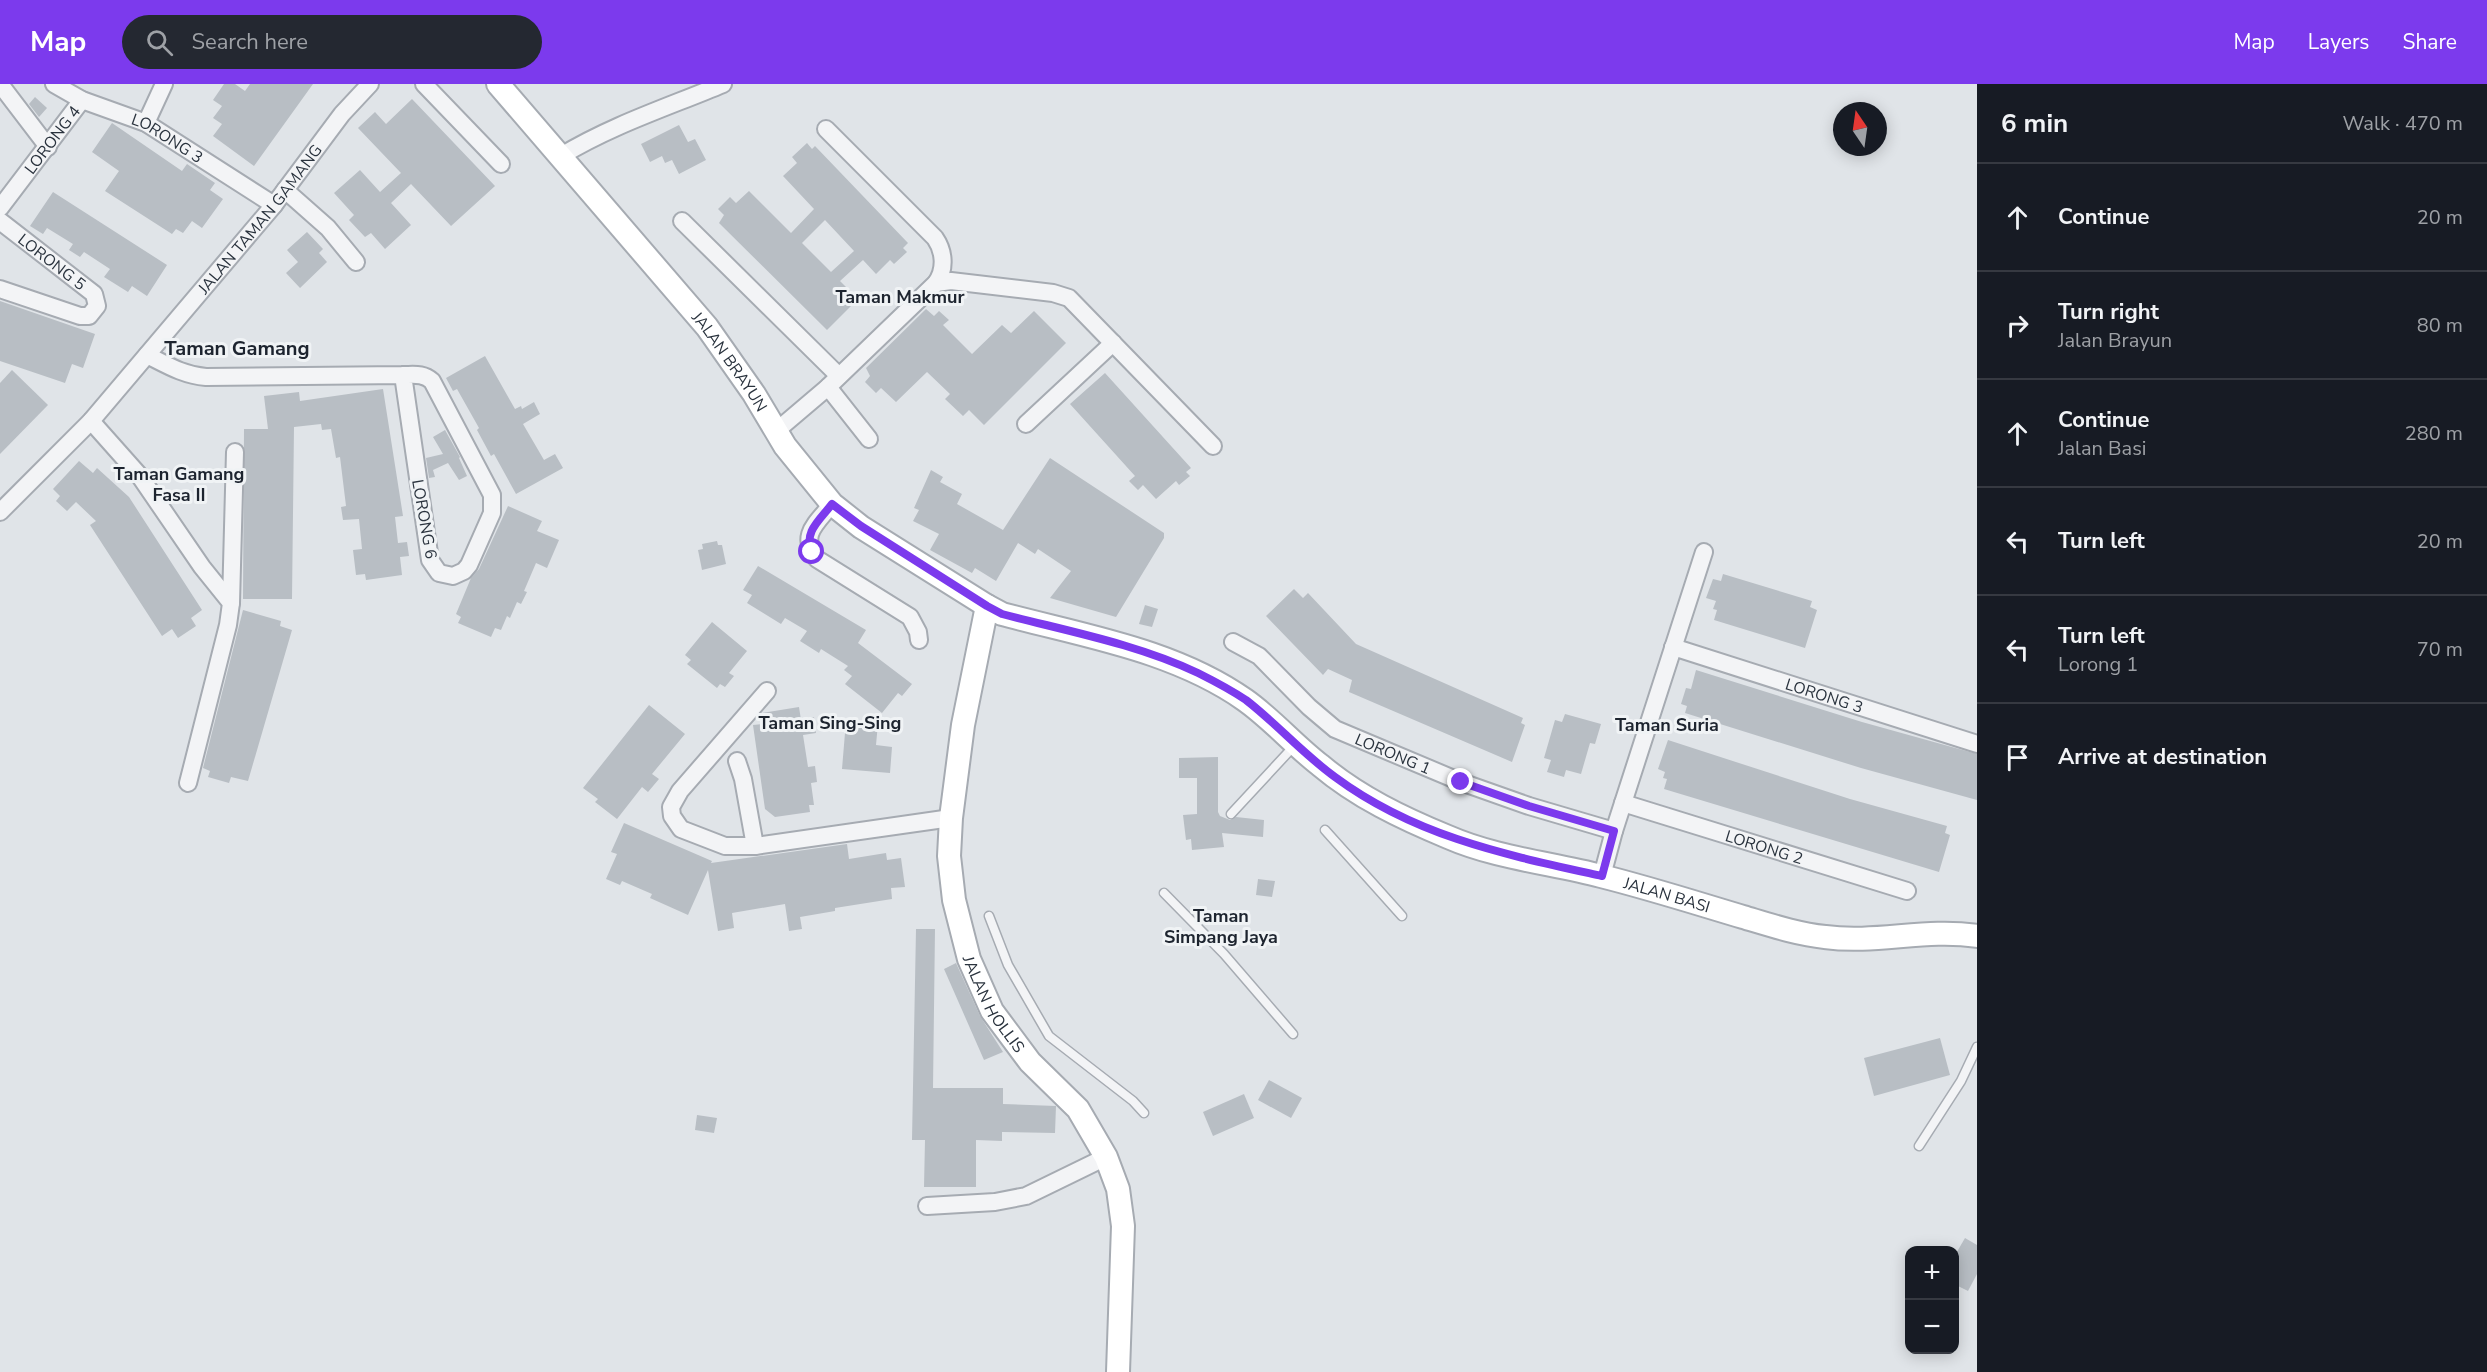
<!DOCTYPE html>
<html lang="en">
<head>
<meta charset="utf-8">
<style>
	body { margin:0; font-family:"Nunito Sans",sans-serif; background:#242831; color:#f1f3f6 }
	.controls { position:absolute; right:18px; bottom:18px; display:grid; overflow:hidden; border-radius:12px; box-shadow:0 3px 15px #0003 }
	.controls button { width:54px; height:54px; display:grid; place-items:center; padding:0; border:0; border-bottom:2px solid #363941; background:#171b24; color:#f1f3f6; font:30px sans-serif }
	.compass { position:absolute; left:1833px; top:18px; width:54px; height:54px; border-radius:50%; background:#171b24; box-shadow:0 3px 15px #0003; rotate:347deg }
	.stop { position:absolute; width:18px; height:18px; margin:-14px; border:4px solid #7c3aed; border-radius:50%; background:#fff }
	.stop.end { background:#7c3aed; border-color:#fff; box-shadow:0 2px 6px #0008 }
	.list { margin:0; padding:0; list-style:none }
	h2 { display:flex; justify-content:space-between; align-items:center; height:78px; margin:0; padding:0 24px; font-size:26px }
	h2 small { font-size:20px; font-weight:400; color:#9ea1a6 }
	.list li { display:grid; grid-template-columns:39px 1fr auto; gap:18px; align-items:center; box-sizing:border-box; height:108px; padding:0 24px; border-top:2px solid #363941 }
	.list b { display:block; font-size:22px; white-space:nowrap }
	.list p { margin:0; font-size:20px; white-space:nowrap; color:#9ea1a6 }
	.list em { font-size:20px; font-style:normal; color:#9ea1a6 }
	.icon { flex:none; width:33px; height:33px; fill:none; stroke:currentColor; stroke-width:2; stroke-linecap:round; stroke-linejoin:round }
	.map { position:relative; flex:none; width:1977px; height:1288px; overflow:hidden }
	header { display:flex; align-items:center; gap:36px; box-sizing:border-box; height:84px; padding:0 30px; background:#7c3aed; color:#fff }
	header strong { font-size:28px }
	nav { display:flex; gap:33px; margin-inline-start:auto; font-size:21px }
	.search { width:420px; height:54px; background:#242831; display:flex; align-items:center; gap:15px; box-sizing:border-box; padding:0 21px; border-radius:33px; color:#9ea1a6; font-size:22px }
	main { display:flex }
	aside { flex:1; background:#171b24 }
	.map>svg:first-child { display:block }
	.building { fill:#b8bec4; fill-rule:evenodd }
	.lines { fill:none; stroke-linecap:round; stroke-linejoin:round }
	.lane-casing { stroke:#a6abb2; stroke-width:11 }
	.street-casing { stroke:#a6abb2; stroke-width:20 }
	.secondary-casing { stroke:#a6abb2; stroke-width:26 }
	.lane { stroke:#f3f4f6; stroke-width:8 }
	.street { stroke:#f3f4f6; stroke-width:16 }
	.secondary { stroke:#fff; stroke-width:22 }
	.route { stroke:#7c3aed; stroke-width:8 }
	.labels { text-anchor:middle; stroke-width:6; stroke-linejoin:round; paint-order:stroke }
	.street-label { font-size:16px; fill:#2a333e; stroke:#f0f3f5 }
	.neighbourhood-label { font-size:18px; font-weight:bold; fill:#1d242f; stroke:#f0f3f5 }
	.quarter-label { font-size:20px; font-weight:bold; fill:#1d242f; stroke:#f0f3f5 }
</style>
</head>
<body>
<header>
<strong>Map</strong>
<div class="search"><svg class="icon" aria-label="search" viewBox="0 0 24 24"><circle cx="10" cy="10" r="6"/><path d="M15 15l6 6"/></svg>Search here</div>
<nav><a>Map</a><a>Layers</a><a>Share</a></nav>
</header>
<main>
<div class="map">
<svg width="1977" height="1288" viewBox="0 0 1977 1288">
	<rect width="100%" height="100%" fill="#e0e4e8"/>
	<g class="building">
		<polygon points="224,0 235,0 245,7 250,0 313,0 254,82 213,52 222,40 213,34 222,22 213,16"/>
		<polygon points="35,13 47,24 39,33 29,20"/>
		<polygon points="412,15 495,102 451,142 411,100 391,119 411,141 385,165 371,149 365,153 349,136 354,131 334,109 360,86 380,108 401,89 358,44 375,28 386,40"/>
		<polygon points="112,39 182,87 187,80 215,99 210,106 223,115 202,144 192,137 183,149 176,145 172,150 105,107 119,87 92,68"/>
		<polygon points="679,41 688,58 695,55 706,76 679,90 672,76 665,79 662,72 650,78 641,60"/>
		<path d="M807 59 812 65 815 62 908 159 903 164 907 168 894 180 890 176 876 190 863 176 840 197 858 215 827 246 719 139 724 131 718 125 730 113 736 119 749 107 791 149 814 125 783 92 797 79 792 73ZM825 136 854 167 831 188 802 159Z"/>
		<polygon points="53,108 167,181 147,212 132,202 128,208 104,193 110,185 84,168 80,173 69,166 73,160 47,144 43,150 30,142"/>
		<polygon points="307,148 323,165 319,169 327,178 300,204 286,189 298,178 287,166"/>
		<polygon points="0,217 95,250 83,284 72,280 65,299 0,277"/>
		<polygon points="926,225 934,232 939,227 949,236 943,241 972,270 1002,241 1011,249 1034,227 1066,259 984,341 969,326 963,332 945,315 950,310 927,288 896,318 881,304 876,309 865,298 870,292 866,284"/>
		<polygon points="485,272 515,325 521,322 522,325 534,318 540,330 523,340 544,376 555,370 563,384 516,410 494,370 491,372 477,346 479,344 457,305 453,307 446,294"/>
		<polygon points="12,286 48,321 0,370 0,299"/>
		<polygon points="1105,289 1191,384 1186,388 1190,392 1179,401 1176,397 1156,415 1143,401 1138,406 1129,397 1135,392 1070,320"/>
		<polygon points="383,305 403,432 395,433 398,459 407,458 409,472 400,473 402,491 366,496 365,490 356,491 353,466 362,465 359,435 343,436 341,423 346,422 340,373 336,374 331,345 322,346 321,340 294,343 292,515 243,515 244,345 268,345 264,312 299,308 300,317"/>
		<polygon points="445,346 460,373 459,374 467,392 459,396 448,379 433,386 435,393 429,394 426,374 443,370 433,353"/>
		<polygon points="1050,374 1164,449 1164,454 1116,533 1050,514 1071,487 1038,465 1035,470 1018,459 996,497 975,484 972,489 930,466 939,450 913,437 919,426 914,424 931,386 943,393 940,398 962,410 957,420 1003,446"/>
		<polygon points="79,377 93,389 97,384 129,413 202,526 191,534 196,542 178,554 172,545 162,552 90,441 96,437 76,418 67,427 56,417 60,412 53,405"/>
		<polygon points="508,422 542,437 537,447 559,456 547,484 536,479 524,507 527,508 521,520 517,518 510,534 507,532 501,546 495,544 491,553 458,539 461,533 456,530 471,494 479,485"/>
		<polygon points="717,457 718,461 722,461 726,480 702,486 698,466 703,465 702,460"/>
		<polygon points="758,482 866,546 858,559 912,600 902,612 898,609 882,629 845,600 852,592 844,586 848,582 821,565 819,569 800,557 807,547 785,534 781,540 747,519 752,511 743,506"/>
		<polygon points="1723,490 1812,517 1810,523 1817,526 1805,564 1714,536 1717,526 1713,525 1716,517 1706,514 1713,495 1721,497"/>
		<polygon points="1294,505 1303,514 1308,509 1356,560 1523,634 1521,639 1525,641 1512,678 1349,608 1352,596 1328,585 1323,591 1266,532"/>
		<polygon points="1145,521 1158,525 1152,543 1139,540"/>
		<polygon points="243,526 281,537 280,542 292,546 248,697 231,693 229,699 208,693 210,687 203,684"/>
		<polygon points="712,538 747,567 729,589 734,592 725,603 720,600 717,604 687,580 691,576 685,571"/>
		<polygon points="1696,586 1862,638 1977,670 1977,716 1861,684 1685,629 1687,622 1681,620 1686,604 1691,605"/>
		<polygon points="649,621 685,650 652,690 659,695 648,708 642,703 617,735 595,718 598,715 583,704"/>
		<polygon points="799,623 801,636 814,633 816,649 803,651 808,683 815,682 817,698 811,699 814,721 809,721 810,728 775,733 765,725 753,641 763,640 762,629"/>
		<polygon points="1565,630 1601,640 1595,660 1590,659 1581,690 1566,686 1564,693 1547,688 1551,676 1544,674 1555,636 1562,638"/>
		<polygon points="857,638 878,639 876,661 892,663 890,689 842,685 845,649 856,650"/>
		<polygon points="1668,656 1850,715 1947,742 1945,749 1950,751 1939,788 1664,705 1667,695 1663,694 1665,688 1658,685"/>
		<polygon points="1218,673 1218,728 1220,732 1230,736 1236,733 1264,736 1263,753 1222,749 1224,763 1192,766 1191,755 1186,756 1183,731 1197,730 1197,694 1179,694 1179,674"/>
		<polygon points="624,739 712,777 711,779 847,760 849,775 886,769 887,776 901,774 905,803 891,804 892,815 835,824 835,827 800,833 802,845 789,847 785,820 732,829 734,844 718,847 708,786 688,831 650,814 652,810 622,797 620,801 606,795 617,770 611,768"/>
		<polygon points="1258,795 1275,797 1272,813 1256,811"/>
		<polygon points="916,845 935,845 933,1004 1003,1004 1003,1020 1056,1022 1055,1049 1002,1048 1002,1057 976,1056 976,1103 924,1103 925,1056 912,1056"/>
		<polygon points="956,879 980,932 1003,968 984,976 944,885"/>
		<polygon points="1940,954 1950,991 1874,1012 1864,974"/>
		<polygon points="1269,996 1302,1014 1291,1034 1258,1016"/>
		<polygon points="1244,1010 1254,1034 1213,1052 1203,1028"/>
		<polygon points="697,1031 717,1034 714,1049 695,1046"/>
		<polygon points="1965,1154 1977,1161 1977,1190 1968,1207 1954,1200 1954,1173"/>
	</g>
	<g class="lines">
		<g class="lane-casing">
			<g id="lane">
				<polyline points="1231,730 1295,661"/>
				<polyline points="1325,746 1402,832"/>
				<polyline points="1164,809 1224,870 1293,950"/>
				<polyline points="989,832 1008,881 1049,952 1133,1017 1144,1029"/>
				<polyline points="1919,1062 1961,997 1977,963"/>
			</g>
		</g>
		<g class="street-casing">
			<g id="street">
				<polyline points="0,0 48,63"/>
				<path id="s1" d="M54 0 82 16 146 39 274 121"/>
				<polyline points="424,0 501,80"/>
				<polyline points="146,39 164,0"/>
				<path d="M561 72C612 41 668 23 723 0"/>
				<polyline points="285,106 328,144 356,178"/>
				<path id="s2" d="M0 124 82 16"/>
				<path id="s3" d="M0 137 94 210 97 222 89 232H80L0 205"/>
				<polyline points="682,137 839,292"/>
				<polyline points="936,199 951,197 1053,209 1069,214 1213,362"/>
				<path d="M147 271C167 281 183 291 206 293L403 291C414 291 423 289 432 297L492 411V429L469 481 464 487 453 492 439 489 430 476 403 291"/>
				<polyline points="828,303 869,355"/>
				<polyline points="91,337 139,391 202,483 231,519 228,541 188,699"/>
				<polyline points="1026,340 1113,259"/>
				<path d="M775 348 828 303 936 199C946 185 944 167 935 154L826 45"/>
				<path d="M832 420C816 440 799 451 817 475L910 533 918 548 919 556"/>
				<path id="s4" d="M0 428 91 337 274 121 342 30 370 0"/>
				<polyline points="231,519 235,368"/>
				<path id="s5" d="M1233 558 1259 572 1309 623 1335 645 1461 698 1529 722 1614 747"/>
				<path id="s6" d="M1673 563 1977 660"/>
				<polyline points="767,607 680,707 671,723 672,732 681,745 725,762 755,762 951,734"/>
				<polyline points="737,677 743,695 755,762"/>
				<path id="s7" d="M1623 719 1907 807"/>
				<polyline points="1602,792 1614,747 1704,468"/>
				<polyline points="927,1122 995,1118 1026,1112 1106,1073"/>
			</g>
		</g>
		<g class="secondary-casing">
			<g id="secondary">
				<path id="s8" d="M498 0 707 243 754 310 785 362 832 420 861 443 987 522 1002 530C1084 552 1174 566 1245 616 1272 635 1294 661 1320 681 1358 713 1402 734 1448 753 1496 774 1551 779 1601 792 1649 804 1696 819 1743 833 1770 841 1797 850 1825 853 1876 860 1926 844 1977 852"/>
				<path id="s9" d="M987 522 963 641 951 734 949 772 954 816 969 875 992 927 1030 978 1078 1025 1106 1073 1118 1105 1123 1142 1118 1288"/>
			</g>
		</g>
		<use href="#lane" class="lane"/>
		<use href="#street" class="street"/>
		<use href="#secondary" class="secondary"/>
	</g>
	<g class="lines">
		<path class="route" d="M812 468C803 448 820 436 832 420L861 442 987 522 1002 530C1067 547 1137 560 1198 589 1214 597 1231 606 1246 616 1277 640 1303 670 1335 693 1416 753 1507 771 1602 792L1614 747 1529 722 1461 698"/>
	</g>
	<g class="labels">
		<g class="street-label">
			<text dy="6" stroke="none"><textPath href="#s2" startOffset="86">LORONG 4</textPath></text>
			<text dy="6" stroke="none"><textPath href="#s1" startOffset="126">LORONG 3</textPath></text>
			<text dy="6" stroke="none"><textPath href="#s4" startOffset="392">JALAN TAMAN GAMANG</textPath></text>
			<text dy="6" stroke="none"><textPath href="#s3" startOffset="66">LORONG 5</textPath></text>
			<text dy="6" stroke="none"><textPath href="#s8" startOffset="362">JALAN BRAYUN</textPath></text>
			<text transform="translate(425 435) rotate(80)" y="6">LORONG 6</text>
			<text dy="6" stroke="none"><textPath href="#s6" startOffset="159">LORONG 3</textPath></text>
			<text dy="6" stroke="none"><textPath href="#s5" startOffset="198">LORONG 1</textPath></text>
			<text dy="6" stroke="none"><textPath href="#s7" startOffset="148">LORONG 2</textPath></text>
			<text dy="6" stroke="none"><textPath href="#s8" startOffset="1473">JALAN BASI</textPath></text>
			<text dy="6" stroke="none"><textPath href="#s9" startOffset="410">JALAN HOLLIS</textPath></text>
		</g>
		<g class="neighbourhood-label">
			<text x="900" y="219">Taman Makmur</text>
			<text x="179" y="396">Taman Gamang<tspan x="179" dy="21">Fasa II</tspan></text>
			<text x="830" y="645">Taman Sing-Sing</text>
			<text x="1667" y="647">Taman Suria</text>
			<text x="1221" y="838">Taman<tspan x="1221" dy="21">Simpang Jaya</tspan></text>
		</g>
		<g class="quarter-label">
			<text x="237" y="271">Taman Gamang</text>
		</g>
	</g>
</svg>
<div class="controls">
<button>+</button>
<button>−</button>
</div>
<svg class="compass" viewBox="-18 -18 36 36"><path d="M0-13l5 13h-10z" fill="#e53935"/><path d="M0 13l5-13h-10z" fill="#9ea1a6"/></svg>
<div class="stop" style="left:812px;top:468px"></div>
<div class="stop end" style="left:1461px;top:698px"></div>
</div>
<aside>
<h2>6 min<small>Walk · 470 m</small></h2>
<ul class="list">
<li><svg class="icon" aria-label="ahead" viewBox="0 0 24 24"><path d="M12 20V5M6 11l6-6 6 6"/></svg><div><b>Continue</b></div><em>20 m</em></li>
<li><svg class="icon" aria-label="right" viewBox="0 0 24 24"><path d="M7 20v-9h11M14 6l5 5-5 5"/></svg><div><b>Turn right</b><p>Jalan Brayun</p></div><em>80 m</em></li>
<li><svg class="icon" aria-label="ahead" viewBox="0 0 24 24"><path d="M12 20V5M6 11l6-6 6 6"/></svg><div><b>Continue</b><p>Jalan Basi</p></div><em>280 m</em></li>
<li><svg class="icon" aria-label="left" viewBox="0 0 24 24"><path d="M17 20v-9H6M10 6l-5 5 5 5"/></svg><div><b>Turn left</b></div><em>20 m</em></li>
<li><svg class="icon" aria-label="left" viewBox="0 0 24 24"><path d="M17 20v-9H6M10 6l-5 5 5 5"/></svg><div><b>Turn left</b><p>Lorong 1</p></div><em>70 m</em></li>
<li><svg class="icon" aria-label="arrive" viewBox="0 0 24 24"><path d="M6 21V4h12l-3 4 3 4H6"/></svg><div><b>Arrive at destination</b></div></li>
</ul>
</aside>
</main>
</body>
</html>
